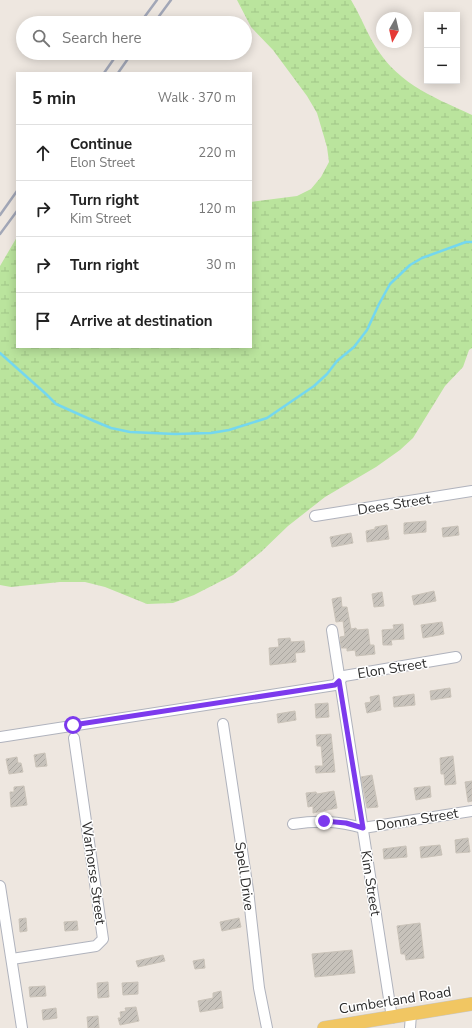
<!DOCTYPE html>
<html lang="en">
<head>
<meta charset="utf-8">
<style>
	body { margin:0; font-family:"Nunito Sans",sans-serif; background:#f6f6f6; color:#222 }
	.controls { position:absolute; right:12px; top:12px; display:grid; overflow:hidden; border-radius:0px; box-shadow:0 2px 10px #0003 }
	.controls button { width:36px; height:36px; display:grid; place-items:center; padding:0; border:0; border-bottom:1px solid #e0e0e0; background:#fff; color:#222; font:20px sans-serif }
	.compass { position:absolute; left:376px; top:12px; width:36px; height:36px; border-radius:50%; background:#fff; box-shadow:0 2px 10px #0003; rotate:188deg }
	.stop { position:absolute; width:12px; height:12px; margin:-9px; border:3px solid #7c3aed; border-radius:50%; background:#fff }
	.stop.end { background:#7c3aed; border-color:#fff; box-shadow:0 1px 4px #0008 }
	.list { margin:0; padding:0; list-style:none }
	h2 { display:flex; justify-content:space-between; align-items:center; height:52px; margin:0; padding:0 16px; font-size:17px }
	h2 small { font-size:13px; font-weight:400; color:#767676 }
	.list li { display:grid; grid-template-columns:26px 1fr auto; gap:12px; align-items:center; box-sizing:border-box; height:56px; padding:0 16px; border-top:1px solid #e0e0e0 }
	.list b { display:block; font-size:15px; white-space:nowrap }
	.list p { margin:0; font-size:13px; white-space:nowrap; color:#767676 }
	.list em { font-size:13px; font-style:normal; color:#767676 }
	.icon { flex:none; width:22px; height:22px; fill:none; stroke:currentColor; stroke-width:2; stroke-linecap:round; stroke-linejoin:round }
	.map { position:relative; flex:none; width:472px; height:1028px; overflow:hidden }
	.search { position:absolute; background:#fff; box-shadow:0 2px 10px #0003; left:16px; top:16px; width:236px; height:44px; display:flex; align-items:center; gap:10px; box-sizing:border-box; padding:0 14px; border-radius:22px; color:#767676; font-size:15px }
	.panel { position:absolute; background:#fff; box-shadow:0 2px 10px #0003; left:16px; top:72px; width:236px; height:276px; border-radius:0px }
	.map>svg:first-child { display:block }
	.wetland { fill:url(#wetland-marsh) }
	.lines { fill:none; stroke-linecap:round; stroke-linejoin:round }
	.stream { stroke:#74d7ef; stroke-width:2.5 }
	.building { fill:url(#building-hatch); stroke:#cac3b9 }
	.minor-casing { stroke:#b0b3bd; stroke-width:12 }
	.major-casing { stroke:#c8c8c8; stroke-width:14 }
	.minor { stroke:#fff; stroke-width:10 }
	.major { stroke:#f1c662; stroke-width:13 }
	.rail { stroke:#a2a7b7; stroke-width:2.5 }
	.route { stroke:#7c3aed; stroke-width:5 }
	.labels { text-anchor:middle; stroke-width:3; stroke-linejoin:round; paint-order:stroke }
	.street-label { font-size:14px; fill:#2d2d2d; stroke:#fff }
</style>
</head>
<body>
<div class="map">
<svg width="472" height="1028" viewBox="0 0 472 1028">
	<defs>
		<pattern id="wetland-marsh" width="20" height="14" patternUnits="userSpaceOnUse"><rect width="20" height="14" fill="#bae49d"/><path d="M1 5h8M5 5V1M11 12h8M15 12V8" fill="none" stroke="#a0c488"/></pattern>
		<pattern id="building-hatch" width="6" height="6" patternUnits="userSpaceOnUse"><rect width="6" height="6" fill="#c7c2bb"/><path d="M-1 1l2-2M0 6l6-6M5 7l2-2" fill="none" stroke="#aba7a1"/></pattern>
	</defs>
	<rect width="100%" height="100%" fill="#eee7e0"/>
	<path class="wetland" d="M237 0H351C359 13 364 26 371 39 395 83 429 95 472 115V348L469 350 463 367 445 386 413 438 400 450 376 467 325 497 288 526 261 552 233 575 194 595 173 603 147 604 105 587 85 582H60L11 587 0 585V266L17 237V347H251V202L297 196 311 189 321 177 329 162 327 147 317 113 307 96 273 50 251 27Z"/>
	<g class="lines">
		<polyline class="stream" points="0,353 46,394 56,404 94,421 111,428 130,432 175,434 211,433 229,430 267,418 314,386 327,374 337,361 354,347 367,330 379,304 390,284 410,265 422,258 466,242 472,242"/>
	</g>
	<g class="building">
		<polygon points="426,521 426,532 404,534 404,523"/>
		<polygon points="387,525 389,539 367,542 366,531 375,529 375,527"/>
		<polygon points="458,526 459,535 443,537 442,528"/>
		<polygon points="351,533 353,543 332,547 330,537"/>
		<polygon points="434,591 436,601 414,605 412,596"/>
		<polygon points="382,592 384,606 374,607 372,594"/>
		<polygon points="341,597 342,607 347,607 351,629 356,628 357,630 368,629 370,645 374,645 375,654 356,656 355,650 347,651 347,648 341,648 340,637 345,636 343,621 336,622 332,599"/>
		<polygon points="442,622 444,634 423,638 421,625"/>
		<polygon points="403,624 404,639 391,640 392,645 383,645 382,630 394,629 393,625"/>
		<polygon points="290,638 291,642 304,641 305,652 295,653 296,662 270,665 269,648 279,647 278,639"/>
		<polygon points="450,688 451,697 431,700 430,691"/>
		<polygon points="414,694 415,705 394,707 393,697"/>
		<polygon points="379,695 381,710 367,713 365,703 371,702 370,697"/>
		<polygon points="328,703 329,717 316,718 315,704"/>
		<polygon points="295,711 296,720 278,723 277,714"/>
		<polygon points="331,734 335,772 316,773 315,766 323,766 321,746 317,746 316,735"/>
		<polygon points="45,753 47,766 36,767 34,755"/>
		<polygon points="453,756 456,784 445,785 444,774 441,774 440,758"/>
		<polygon points="17,757 18,763 21,763 23,772 9,774 6,759"/>
		<polygon points="372,775 378,807 367,808 361,777"/>
		<polygon points="472,781 472,801 468,802 465,782"/>
		<polygon points="24,786 27,805 11,807 10,792 14,792 14,787"/>
		<polygon points="430,786 431,797 416,800 414,788"/>
		<polygon points="334,791 337,808 313,813 313,806 308,807 306,793 316,792 317,794"/>
		<polygon points="468,838 470,852 456,853 455,840"/>
		<polygon points="440,845 442,855 421,858 420,847"/>
		<polygon points="406,846 407,857 384,859 383,849"/>
		<polygon points="26,918 27,931 20,932 19,919"/>
		<polygon points="239,918 241,927 222,931 220,922"/>
		<polygon points="77,921 78,930 65,931 64,922"/>
		<polygon points="420,923 424,958 406,960 405,954 401,954 397,926"/>
		<polygon points="352,950 355,973 315,977 312,954"/>
		<polygon points="163,955 165,961 138,967 136,961"/>
		<polygon points="204,959 205,968 195,969 193,961"/>
		<polygon points="108,982 109,997 98,998 97,983"/>
		<polygon points="138,982 138,994 123,995 122,983"/>
		<polygon points="45,986 46,996 30,997 29,987"/>
		<polygon points="221,991 223,1008 200,1012 198,1001 213,998 213,993"/>
		<polygon points="136,1007 139,1021 120,1025 118,1018 121,1018 120,1012 126,1011 125,1008"/>
		<polygon points="56,1008 57,1018 43,1020 42,1010"/>
		<polygon points="98,1016 99,1028 88,1028 87,1017"/>
	</g>
	<g class="lines">
		<g class="minor-casing">
			<g id="minor">
				<polyline points="315,516 472,491"/>
				<polyline points="332,630 392,1018"/>
				<polyline points="223,724 248,890 259,988 267,1028"/>
				<polyline points="0,737 335,685 344,676 456,657"/>
				<path d="M293 824C319 820 338 821 363 828L472 811"/>
				<polyline points="0,886 22,1028"/>
				<polyline points="12,959 96,946 103,939 74,738"/>
				<polyline points="410,1028 411,1014"/>
			</g>
		</g>
		<g class="major-casing">
			<polyline id="major" points="324,1028 472,1004"/>
		</g>
		<use href="#minor" class="minor"/>
		<use href="#major" class="major"/>
		<g class="rail">
			<polyline points="140,23 157,0"/>
			<polyline points="154,23 171,0"/>
			<polyline points="104,73 118,53"/>
			<polyline points="118,73 132,53"/>
			<polyline points="0,215 17,191"/>
			<polyline points="0,234 17,211"/>
		</g>
	</g>
	<g class="lines">
		<polyline class="route" points="73,725 335,685 339,681 363,828 346,823 324,821"/>
	</g>
	<g class="labels">
		<g class="street-label">
			<text transform="translate(394 504) rotate(-9)" y="5">Dees Street</text>
			<text transform="translate(392 668) rotate(-9)" y="5">Elon Street</text>
			<text transform="translate(417 819) rotate(-9)" y="5">Donna Street</text>
			<text transform="translate(94 873) rotate(82)" y="5">Warhorse Street</text>
			<text transform="translate(245 876) rotate(82)" y="5">Spell Drive</text>
			<text transform="translate(371 883) rotate(81)" y="5">Kim Street</text>
			<text transform="translate(395 1000) rotate(-9)" y="5">Cumberland Road</text>
		</g>
	</g>
</svg>
<div class="controls">
<button>+</button>
<button>−</button>
</div>
<svg class="compass" viewBox="-18 -18 36 36"><path d="M0-13l5 13h-10z" fill="#e53935"/><path d="M0 13l5-13h-10z" fill="#767676"/></svg>
<div class="stop" style="left:73px;top:725px"></div>
<div class="stop end" style="left:324px;top:821px"></div>
<div class="search"><svg class="icon" aria-label="search" viewBox="0 0 24 24"><circle cx="10" cy="10" r="6"/><path d="M15 15l6 6"/></svg>Search here</div>
<section class="panel">
<h2>5 min<small>Walk · 370 m</small></h2>
<ul class="list">
<li><svg class="icon" aria-label="ahead" viewBox="0 0 24 24"><path d="M12 20V5M6 11l6-6 6 6"/></svg><div><b>Continue</b><p>Elon Street</p></div><em>220 m</em></li>
<li><svg class="icon" aria-label="right" viewBox="0 0 24 24"><path d="M7 20v-9h11M14 6l5 5-5 5"/></svg><div><b>Turn right</b><p>Kim Street</p></div><em>120 m</em></li>
<li><svg class="icon" aria-label="right" viewBox="0 0 24 24"><path d="M7 20v-9h11M14 6l5 5-5 5"/></svg><div><b>Turn right</b></div><em>30 m</em></li>
<li><svg class="icon" aria-label="arrive" viewBox="0 0 24 24"><path d="M6 21V4h12l-3 4 3 4H6"/></svg><div><b>Arrive at destination</b></div></li>
</ul>
</section>
</div>
</body>
</html>
